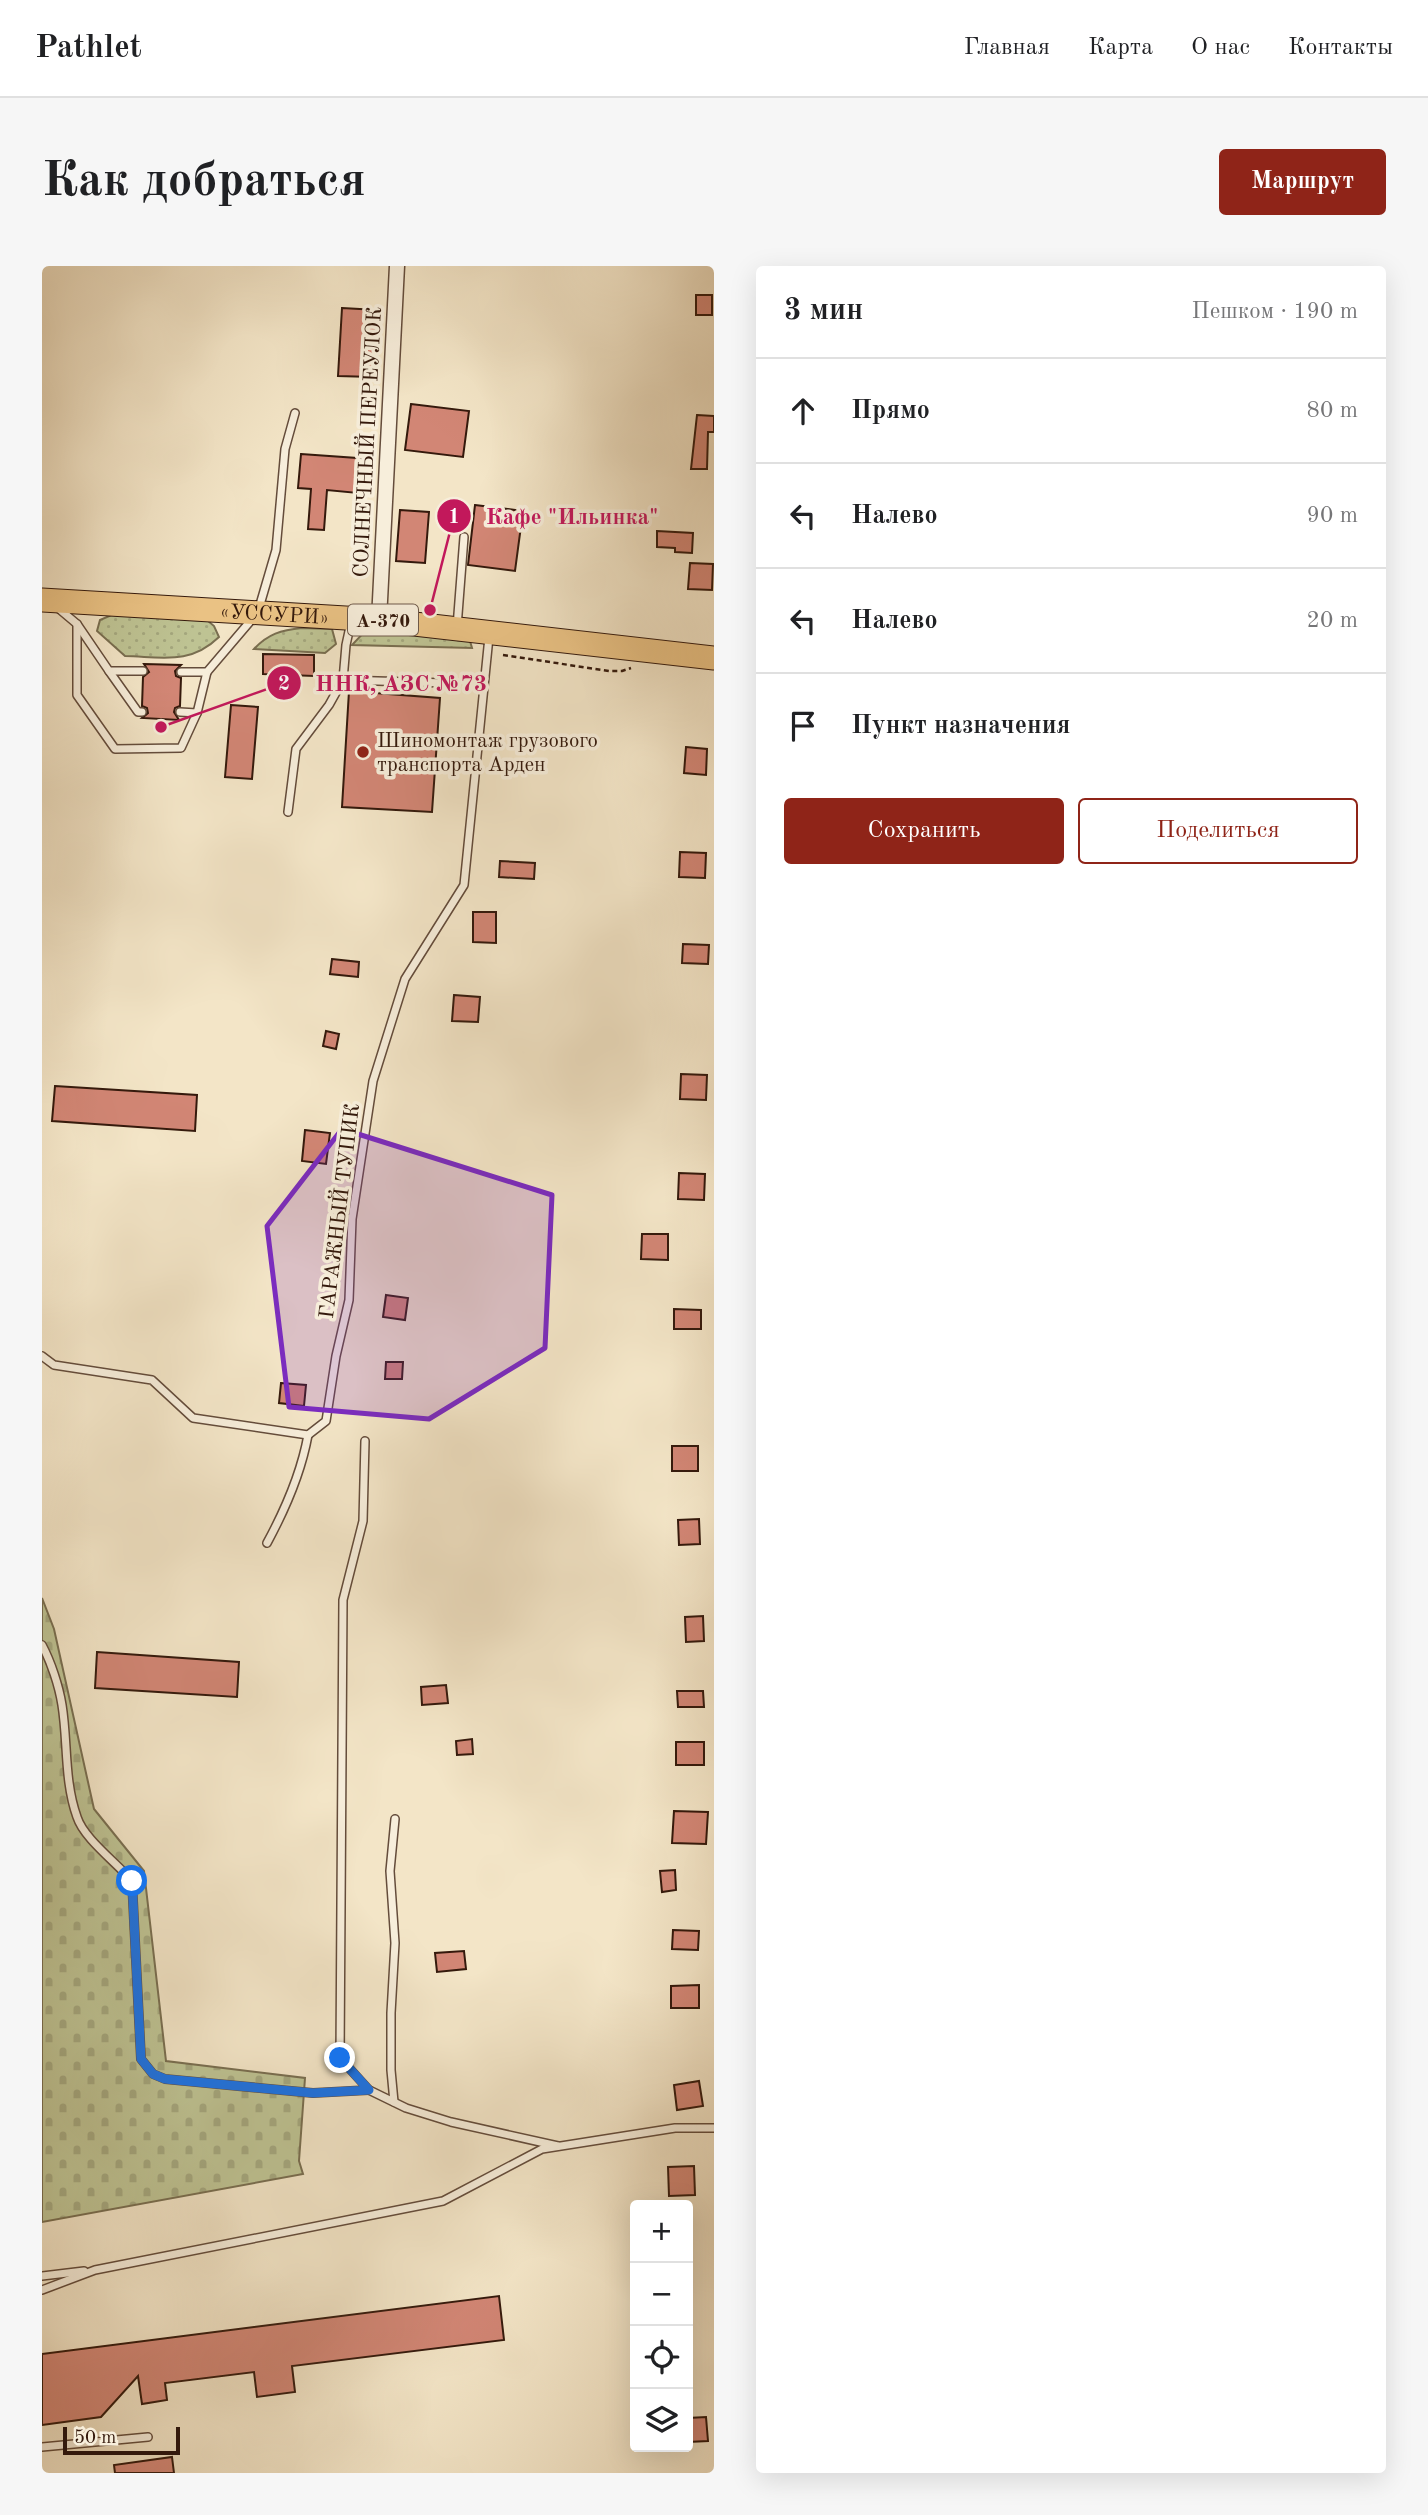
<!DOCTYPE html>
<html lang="ru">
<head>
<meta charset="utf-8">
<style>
	body { margin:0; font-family:"Old Standard TT",serif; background:#f6f6f6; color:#202124 }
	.controls { position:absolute; right:21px; bottom:21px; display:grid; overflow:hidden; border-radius:7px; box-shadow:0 7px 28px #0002 }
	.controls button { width:63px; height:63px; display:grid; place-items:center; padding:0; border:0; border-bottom:2px solid #e0e0e0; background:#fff; color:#202124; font:35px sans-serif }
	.scale { position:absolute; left:21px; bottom:18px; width:117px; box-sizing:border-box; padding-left:7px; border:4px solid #34190c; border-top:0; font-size:19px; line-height:24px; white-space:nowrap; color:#34190c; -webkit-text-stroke:5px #f7eedb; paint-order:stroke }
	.stop { position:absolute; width:21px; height:21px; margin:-16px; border:5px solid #1a73e8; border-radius:50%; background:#fff }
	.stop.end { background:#1a73e8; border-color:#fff; box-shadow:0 2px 7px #0008 }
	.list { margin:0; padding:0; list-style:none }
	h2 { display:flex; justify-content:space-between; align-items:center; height:91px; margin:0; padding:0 28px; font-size:30px }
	h2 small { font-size:23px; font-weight:400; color:#757577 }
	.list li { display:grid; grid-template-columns:46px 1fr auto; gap:21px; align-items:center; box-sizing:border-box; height:105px; padding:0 28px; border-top:2px solid #e0e0e0 }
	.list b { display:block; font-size:26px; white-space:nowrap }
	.list em { font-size:23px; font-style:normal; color:#757577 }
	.actions { display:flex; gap:14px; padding:21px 28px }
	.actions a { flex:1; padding:16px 0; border:2px solid #8f2418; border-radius:7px; text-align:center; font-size:24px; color:#8f2418 }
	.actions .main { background:#8f2418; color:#fff }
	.icon { flex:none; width:38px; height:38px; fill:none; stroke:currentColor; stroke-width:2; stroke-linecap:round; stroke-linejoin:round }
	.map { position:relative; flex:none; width:672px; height:2207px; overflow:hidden; border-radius:7px }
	header { display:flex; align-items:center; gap:42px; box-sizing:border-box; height:98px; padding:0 35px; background:#fff; border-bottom:2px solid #e0e0e0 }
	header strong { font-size:33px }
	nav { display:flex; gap:38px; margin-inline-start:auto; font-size:24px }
	.intro { display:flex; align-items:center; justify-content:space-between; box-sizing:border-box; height:168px; padding:0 42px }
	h1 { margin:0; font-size:49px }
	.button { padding:18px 32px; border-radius:7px; background:#8f2418; color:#fff; font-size:24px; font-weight:700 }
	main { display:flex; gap:42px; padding:0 42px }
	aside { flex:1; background:#fff; border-radius:7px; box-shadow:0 7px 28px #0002 }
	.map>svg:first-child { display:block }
	.grass { fill:url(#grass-dots); stroke:#796e50; stroke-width:2 }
	.cemetery { fill:url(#cemetery-stones); stroke:#796e50; stroke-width:2 }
	.building { fill:#d28675; stroke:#34190c; stroke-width:2 }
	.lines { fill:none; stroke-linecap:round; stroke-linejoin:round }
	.service-casing { stroke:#644c3b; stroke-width:10 }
	.minor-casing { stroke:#644c3b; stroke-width:17 }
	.trunk-casing { stroke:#34190c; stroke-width:25 }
	.path { stroke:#34190c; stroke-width:2.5; stroke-dasharray:5 3.5; stroke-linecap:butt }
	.service { stroke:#f7eedb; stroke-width:7 }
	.minor { stroke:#f7eedb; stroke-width:14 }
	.trunk { stroke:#eac284; stroke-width:23 }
	.route { stroke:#1a73e8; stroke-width:9 }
	.marked { fill:#7b2cbf; fill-opacity:0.2; stroke:#7b2cbf; stroke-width:5; stroke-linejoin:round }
	.poi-dot { fill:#8f2418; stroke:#f7eedb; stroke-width:2.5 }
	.labels { text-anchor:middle; stroke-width:7; stroke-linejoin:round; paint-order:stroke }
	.shield { fill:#f7eedb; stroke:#6e594a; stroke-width:2 }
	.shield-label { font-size:19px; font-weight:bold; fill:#34190c }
	.street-label { font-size:21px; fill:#34190c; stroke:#f7eedb }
	.poi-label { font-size:21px; fill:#34190c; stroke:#f7eedb; text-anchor:start }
	.leader { fill:none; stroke:#c2185b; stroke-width:2.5 }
	.callout-dot { fill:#c2185b; stroke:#f7eedb; stroke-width:2.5 }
	.mark-label { font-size:21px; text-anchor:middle; font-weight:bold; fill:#fff }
	.callout-label { font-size:23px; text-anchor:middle; font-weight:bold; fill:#c2185b; stroke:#f7eedb; stroke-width:7; stroke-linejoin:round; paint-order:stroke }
</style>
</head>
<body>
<header>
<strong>Pathlet</strong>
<nav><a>Главная</a><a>Карта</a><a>О нас</a><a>Контакты</a></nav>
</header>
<div class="intro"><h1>Как добраться</h1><a class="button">Маршрут</a></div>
<main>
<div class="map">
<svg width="672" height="2207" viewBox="0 0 672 2207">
	<defs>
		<pattern id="grass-dots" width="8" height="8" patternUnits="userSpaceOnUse" patternTransform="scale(1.75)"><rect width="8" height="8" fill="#bec393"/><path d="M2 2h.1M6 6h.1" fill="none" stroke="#a4a77e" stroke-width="1.8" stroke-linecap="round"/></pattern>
		<pattern id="cemetery-stones" width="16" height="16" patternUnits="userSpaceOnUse" patternTransform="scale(1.75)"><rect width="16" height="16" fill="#bec393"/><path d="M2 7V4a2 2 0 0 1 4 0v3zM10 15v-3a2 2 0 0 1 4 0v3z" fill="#a4a77e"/></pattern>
	</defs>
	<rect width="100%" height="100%" fill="#f3e5c7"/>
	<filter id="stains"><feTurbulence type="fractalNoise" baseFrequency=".00286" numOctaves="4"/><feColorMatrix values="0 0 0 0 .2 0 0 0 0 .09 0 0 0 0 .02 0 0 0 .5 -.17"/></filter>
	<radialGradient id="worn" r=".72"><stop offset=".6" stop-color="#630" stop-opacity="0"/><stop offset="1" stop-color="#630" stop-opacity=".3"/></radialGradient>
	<g class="grass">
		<path d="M81 344 159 349 172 360 177 371C148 399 121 391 83 390L55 365 58 354Z"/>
		<path d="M260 362 290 363 294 378 283 387 212 383C226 368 239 364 260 362Z"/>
		<polygon points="326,362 428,375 430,382 310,379"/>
	</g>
	<polygon class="cemetery" points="0,1332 12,1363 52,1543 102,1605 124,1795 263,1812 257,1895 261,1908 0,1956"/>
	<g class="building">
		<rect x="654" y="29" width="16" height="20"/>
		<polygon points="300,42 335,44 331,111 296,110"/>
		<polygon points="369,138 427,145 421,191 363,184"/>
		<polygon points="655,149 672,150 672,166 666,166 665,203 649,203"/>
		<polygon points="259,188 329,193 326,228 285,224 282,264 266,263 269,223 256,222"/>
		<polygon points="433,239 481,245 473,305 426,299"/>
		<polygon points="358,244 387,246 383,297 354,295"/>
		<polygon points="615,265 651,267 650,287 633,286 633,282 615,281"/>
		<polygon points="648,297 671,298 670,324 646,323"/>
		<polygon points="221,388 272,389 272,410 221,408"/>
		<polygon points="102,398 139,399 133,405 134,410 139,412 138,440 133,442 132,446 137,454 100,452 106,447 105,442 100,440 101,411 107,406"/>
		<polygon points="307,425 398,432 390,546 300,541"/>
		<polygon points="189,439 216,441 210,513 183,511"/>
		<polygon points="644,481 665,483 664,509 642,507"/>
		<polygon points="638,586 664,587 663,612 637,611"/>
		<polygon points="458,595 493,597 492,613 457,611"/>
		<polygon points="431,646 454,646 454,677 431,676"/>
		<polygon points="641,678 667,679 666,698 640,697"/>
		<polygon points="290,693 317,696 316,711 288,708"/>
		<polygon points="412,729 438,731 436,756 410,755"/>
		<polygon points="284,765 297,768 294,783 281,780"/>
		<polygon points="639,808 665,809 664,834 638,833"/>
		<polygon points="13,820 155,829 153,865 10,855"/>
		<polygon points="263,864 288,867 284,898 260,895"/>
		<polygon points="637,907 663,908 662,934 636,933"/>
		<polygon points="600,968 626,968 626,994 599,993"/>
		<polygon points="344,1029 366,1032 363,1054 341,1051"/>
		<polygon points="632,1043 659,1044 659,1063 632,1063"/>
		<polygon points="344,1096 361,1096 360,1113 343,1113"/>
		<polygon points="239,1117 264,1119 262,1140 237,1137"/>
		<rect x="630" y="1180" width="26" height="25"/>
		<polygon points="657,1253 658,1278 637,1279 636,1254"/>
		<polygon points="661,1350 662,1375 644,1376 643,1351"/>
		<polygon points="55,1386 197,1396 195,1431 53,1422"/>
		<polygon points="404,1419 406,1437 380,1439 379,1421"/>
		<polygon points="635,1425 661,1425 662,1441 636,1441"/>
		<polygon points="430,1473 431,1488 415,1489 414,1475"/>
		<rect x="634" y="1476" width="28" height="23"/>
		<polygon points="632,1545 666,1546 664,1578 630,1577"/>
		<polygon points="633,1604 634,1624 620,1626 618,1605"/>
		<polygon points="631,1664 657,1665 656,1684 630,1683"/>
		<polygon points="422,1685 424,1703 395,1706 393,1687"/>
		<polygon points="657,1719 657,1742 629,1742 629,1720"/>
		<polygon points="657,1815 661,1840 635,1844 632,1819"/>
		<polygon points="652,1900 653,1929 627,1930 626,1901"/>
		<polygon points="457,2030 462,2074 250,2100 253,2126 215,2131 212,2106 123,2117 125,2134 100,2138 96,2110 59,2151 0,2159 0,2088"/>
		<polygon points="664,2151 666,2175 646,2176 646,2152"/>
		<polygon points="130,2191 132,2207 73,2207 72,2199"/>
	</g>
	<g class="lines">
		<g class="service-casing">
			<g id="service">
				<polyline points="16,342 35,358 67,405 101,405"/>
				<polyline points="217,342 234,284 243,183 253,147"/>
				<polyline points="35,358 35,429 73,483 139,482 155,447 165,406"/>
				<polyline points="415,361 422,271"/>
				<polyline points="67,405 96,446 100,446"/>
				<polyline points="139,406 165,406 211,352"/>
				<polyline points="301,414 404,417"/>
				<polyline points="138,446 155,447"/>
				<polyline points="246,546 254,483 287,439 301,414 304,379 309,356"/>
				<polyline points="0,1090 12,1099 110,1114 151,1152 266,1169 284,1155 294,1090 307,1034 310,953 331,815 363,713 422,619 447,371"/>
				<polyline points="323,1175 321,1255 301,1334 298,1792 327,1824 364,1842 409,1856 516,1880"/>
				<path d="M225 1277C244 1242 259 1208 266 1169"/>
				<path d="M0 1379C9 1396 17 1420 20 1439 26 1476 22 1515 35 1551 42 1573 75 1597 90 1615L99 1793 111 1808 123 1813 271 1827 327 1824"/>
				<polyline points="352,1836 349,1804 349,1747 353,1677 348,1605 353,1553"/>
				<polyline points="0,2010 42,2005"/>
				<polyline points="0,2024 53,2004 401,1935 500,1883 633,1862 672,1862"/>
				<polyline points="0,2181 106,2171"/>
			</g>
		</g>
		<g class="minor-casing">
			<polyline id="minor" points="337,354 355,0"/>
		</g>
		<g class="trunk-casing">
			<g id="trunk">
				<path id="s1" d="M0 334 337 354 672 392"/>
			</g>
		</g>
		<polyline class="path" points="461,389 567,405 580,405 589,402"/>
		<use href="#service" class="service"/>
		<use href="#minor" class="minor"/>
		<use href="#trunk" class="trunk"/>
	</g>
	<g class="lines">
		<polyline class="route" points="90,1615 99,1793 111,1808 123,1813 271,1827 327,1824 298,1792"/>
	</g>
	<path class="marked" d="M300 863 510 929 503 1082 387 1153 247 1141 225 960Z"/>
	<circle class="poi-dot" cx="321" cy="486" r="7"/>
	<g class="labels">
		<rect class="shield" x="306" y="338.5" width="70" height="31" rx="5"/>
		<g class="shield-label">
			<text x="341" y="361">А-370</text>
		</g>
		<g class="street-label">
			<text transform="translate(325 176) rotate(-87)" y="7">СОЛНЕЧНЫЙ ПЕРЕУЛОК</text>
			<text dy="7" stroke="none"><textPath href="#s1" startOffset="233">«УССУРИ»</textPath></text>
			<text transform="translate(297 945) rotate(-83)" y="7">ГАРАЖНЫЙ ТУПИК</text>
		</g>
		<g class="poi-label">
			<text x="335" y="481">Шиномонтаж грузового<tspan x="335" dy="24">транспорта Арден</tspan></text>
		</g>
	</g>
	<path class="leader" d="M388 344L412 250M119 461L242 417"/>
	<g class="callout-dot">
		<circle cx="388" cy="344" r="7"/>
		<circle cx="119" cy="461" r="7"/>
		<circle cx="412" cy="250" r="18"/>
		<circle cx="242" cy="417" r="18"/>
	</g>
	<g class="mark-label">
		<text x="412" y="257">1</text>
		<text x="242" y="424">2</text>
	</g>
	<g class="callout-label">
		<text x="530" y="258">Кафе "Ильинка"</text>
		<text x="359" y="425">ННК, АЗС №73</text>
	</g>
	<rect width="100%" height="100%" filter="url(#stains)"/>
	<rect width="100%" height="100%" fill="url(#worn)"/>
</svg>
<div class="controls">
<button>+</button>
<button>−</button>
<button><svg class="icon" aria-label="locate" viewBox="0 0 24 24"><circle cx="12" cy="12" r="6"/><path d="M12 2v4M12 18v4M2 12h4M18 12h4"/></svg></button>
<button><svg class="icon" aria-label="layers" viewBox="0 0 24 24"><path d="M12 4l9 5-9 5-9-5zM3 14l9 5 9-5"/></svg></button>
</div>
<div class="scale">50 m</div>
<div class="stop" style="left:90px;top:1615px"></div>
<div class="stop end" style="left:298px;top:1792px"></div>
</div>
<aside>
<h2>3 мин<small>Пешком · 190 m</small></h2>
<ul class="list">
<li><svg class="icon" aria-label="ahead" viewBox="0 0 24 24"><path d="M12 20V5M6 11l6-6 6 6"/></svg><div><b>Прямо</b></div><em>80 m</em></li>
<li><svg class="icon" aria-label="left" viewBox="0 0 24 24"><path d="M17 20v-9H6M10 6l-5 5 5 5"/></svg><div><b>Налево</b></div><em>90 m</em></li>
<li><svg class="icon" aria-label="left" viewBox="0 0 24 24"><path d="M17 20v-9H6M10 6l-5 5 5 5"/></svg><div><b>Налево</b></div><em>20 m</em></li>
<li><svg class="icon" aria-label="arrive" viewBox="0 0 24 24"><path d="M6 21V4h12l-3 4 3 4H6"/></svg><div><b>Пункт назначения</b></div></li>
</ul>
<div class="actions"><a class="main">Сохранить</a><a>Поделиться</a></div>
</aside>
</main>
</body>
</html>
